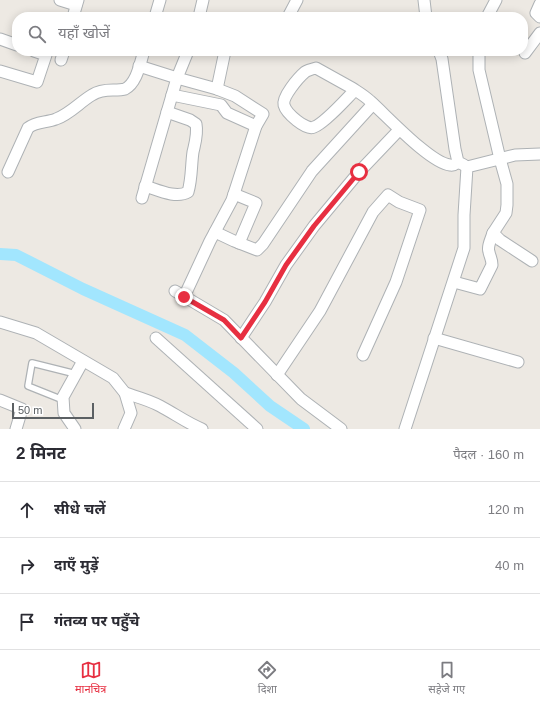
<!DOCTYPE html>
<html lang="hi">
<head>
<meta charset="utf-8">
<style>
	body { margin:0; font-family:Arial,"Noto Sans Devanagari",sans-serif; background:#f7f7f7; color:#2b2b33 }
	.scale { position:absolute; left:12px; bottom:10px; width:82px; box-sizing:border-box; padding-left:4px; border:2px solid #5b6063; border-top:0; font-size:11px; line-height:14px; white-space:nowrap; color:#5b6063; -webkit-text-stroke:3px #fff; paint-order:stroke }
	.stop { position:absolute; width:12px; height:12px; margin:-9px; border:3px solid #e72f41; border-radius:50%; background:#fff }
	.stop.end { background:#e72f41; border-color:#fff; box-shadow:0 1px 4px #0008 }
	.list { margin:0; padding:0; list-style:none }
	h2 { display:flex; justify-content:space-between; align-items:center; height:52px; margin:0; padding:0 16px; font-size:17px }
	h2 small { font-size:13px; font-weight:400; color:#7c7c81 }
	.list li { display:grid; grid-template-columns:26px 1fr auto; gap:12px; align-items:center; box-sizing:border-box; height:56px; padding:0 16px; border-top:1px solid #e1e1e2 }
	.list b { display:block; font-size:15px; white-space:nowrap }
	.list em { font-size:13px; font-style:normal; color:#7c7c81 }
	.icon { flex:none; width:22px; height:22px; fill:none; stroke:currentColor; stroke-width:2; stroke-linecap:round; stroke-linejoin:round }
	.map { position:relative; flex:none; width:540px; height:429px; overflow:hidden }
	.search { position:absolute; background:#fff; box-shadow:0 2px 10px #0003; left:12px; right:12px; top:12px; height:44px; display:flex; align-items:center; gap:10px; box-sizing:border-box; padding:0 14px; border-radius:16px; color:#7c7c81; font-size:15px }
	.sheet { height:220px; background:#fff }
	nav { display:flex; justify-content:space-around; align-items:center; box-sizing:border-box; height:56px; border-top:1px solid #e1e1e2; background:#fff; font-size:11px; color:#7c7c81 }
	nav a { display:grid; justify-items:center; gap:2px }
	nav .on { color:#e72f41 }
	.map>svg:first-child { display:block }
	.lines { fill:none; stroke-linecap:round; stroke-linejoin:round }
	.canal { stroke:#a2e6fe; stroke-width:12 }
	.service-casing { stroke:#aeb2b5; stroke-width:8 }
	.minor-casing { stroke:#aeb2b5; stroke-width:13 }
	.service { stroke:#fff; stroke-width:5.5 }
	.minor { stroke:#fff; stroke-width:11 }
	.route { stroke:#e72f41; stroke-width:5 }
</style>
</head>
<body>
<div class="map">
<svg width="540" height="429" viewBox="0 0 540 429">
	<rect width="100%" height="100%" fill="#ede9e3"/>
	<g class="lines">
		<polyline class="canal" points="0,254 16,255 83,289 185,335 234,373 270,406 304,429"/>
		<g class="service-casing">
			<polyline id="service" points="63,400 28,386 32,363 76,374"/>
		</g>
		<g class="minor-casing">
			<g id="minor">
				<polyline points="60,0 76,5"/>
				<polyline points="424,0 426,17"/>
				<polyline points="540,4 536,13 540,17"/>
				<polyline points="73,17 78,0"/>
				<polyline points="155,17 160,0"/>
				<polyline points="199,17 203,0"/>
				<polyline points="288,17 297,0"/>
				<polyline points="487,17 496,0"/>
				<polyline points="0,39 17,45"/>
				<polyline points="188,51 177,78 217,89 225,51"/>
				<polyline points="439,51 442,59 455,149 458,162 464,165"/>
				<polyline points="479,51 479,70 500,159 507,184 507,205 506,213 493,233 500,240 532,261"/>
				<polyline points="525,53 540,33"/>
				<polyline points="61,60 64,51"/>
				<polyline points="139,66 177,78 142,198"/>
				<polyline points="0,71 37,82 46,55 34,51"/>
				<path d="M355 90C346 99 325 123 314 127 306 131 286 113 284 105 282 97 298 78 305 72 308 70 312 69 316 68L352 88C358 92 365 96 370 101 386 115 430 163 450 165 454 166 455 164 458 162"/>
				<polyline points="172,95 221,105 227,113 256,126"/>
				<path d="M8 172 28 128C36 121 46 123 56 119 70 114 80 102 92 95 98 91 106 90 113 90 116 90 122 90 125 89 137 83 140 63 144 51"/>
				<path d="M145 186C158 190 176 199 188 192 192 178 191 166 193 152 195 143 198 134 196 124L190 120 167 112"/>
				<polyline points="234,194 256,203 239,243"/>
				<polyline points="215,232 234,241 257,250 263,244 312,171 373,104"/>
				<path d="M454 282 480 289 492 265C492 259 490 257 489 252 487 247 491 239 493 233"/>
				<polyline points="175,291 224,320 301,399 341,429"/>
				<polyline points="184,297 210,241 232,200 256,126 263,114 235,96 217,89"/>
				<polyline points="0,322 36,333 113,378 125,393 131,413 124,429"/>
				<polyline points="156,338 257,429"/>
				<polyline points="241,338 265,302 286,265 314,226 359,172 399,130"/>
				<polyline points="434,338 518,362"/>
				<polyline points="277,375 320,311 373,212 388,195 399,202 420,210 396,282 363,355"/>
				<path d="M125 393C137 397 149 400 160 406 175 414 187 423 202 429"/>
				<polyline points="0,400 22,409 16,429"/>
				<polyline points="75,429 64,413 63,397 83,361"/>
				<polyline points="405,429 464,248 464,215 467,167 515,155 540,154"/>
			</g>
		</g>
		<use href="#service" class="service"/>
		<use href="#minor" class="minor"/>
	</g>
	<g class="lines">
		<polyline class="route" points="184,297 224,320 241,338 265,302 286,265 314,226 359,172"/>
	</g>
</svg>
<div class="scale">50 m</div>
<div class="stop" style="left:359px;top:172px"></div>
<div class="stop end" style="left:184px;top:297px"></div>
<div class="search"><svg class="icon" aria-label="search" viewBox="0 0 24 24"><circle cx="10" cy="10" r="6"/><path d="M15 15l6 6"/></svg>यहाँ खोजें</div>
</div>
<section class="sheet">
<h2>2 मिनट<small>पैदल · 160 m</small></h2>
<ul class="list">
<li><svg class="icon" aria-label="ahead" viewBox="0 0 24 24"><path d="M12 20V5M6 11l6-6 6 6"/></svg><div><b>सीधे चलें</b></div><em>120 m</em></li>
<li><svg class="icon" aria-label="right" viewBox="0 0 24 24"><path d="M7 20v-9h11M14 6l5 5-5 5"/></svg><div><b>दाएँ मुड़ें</b></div><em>40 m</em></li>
<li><svg class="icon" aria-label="arrive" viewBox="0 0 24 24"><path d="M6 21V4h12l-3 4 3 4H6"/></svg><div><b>गंतव्य पर पहुँचे</b></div></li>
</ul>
</section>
<nav>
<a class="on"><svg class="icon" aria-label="map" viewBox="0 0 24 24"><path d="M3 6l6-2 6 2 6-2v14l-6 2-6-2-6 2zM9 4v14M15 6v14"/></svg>मानचित्र</a>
<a><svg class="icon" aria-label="directions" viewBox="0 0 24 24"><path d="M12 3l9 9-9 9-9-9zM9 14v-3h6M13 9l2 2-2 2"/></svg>दिशा</a>
<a><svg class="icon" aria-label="saved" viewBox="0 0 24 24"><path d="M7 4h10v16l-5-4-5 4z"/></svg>सहेजे गए</a>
</nav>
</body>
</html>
